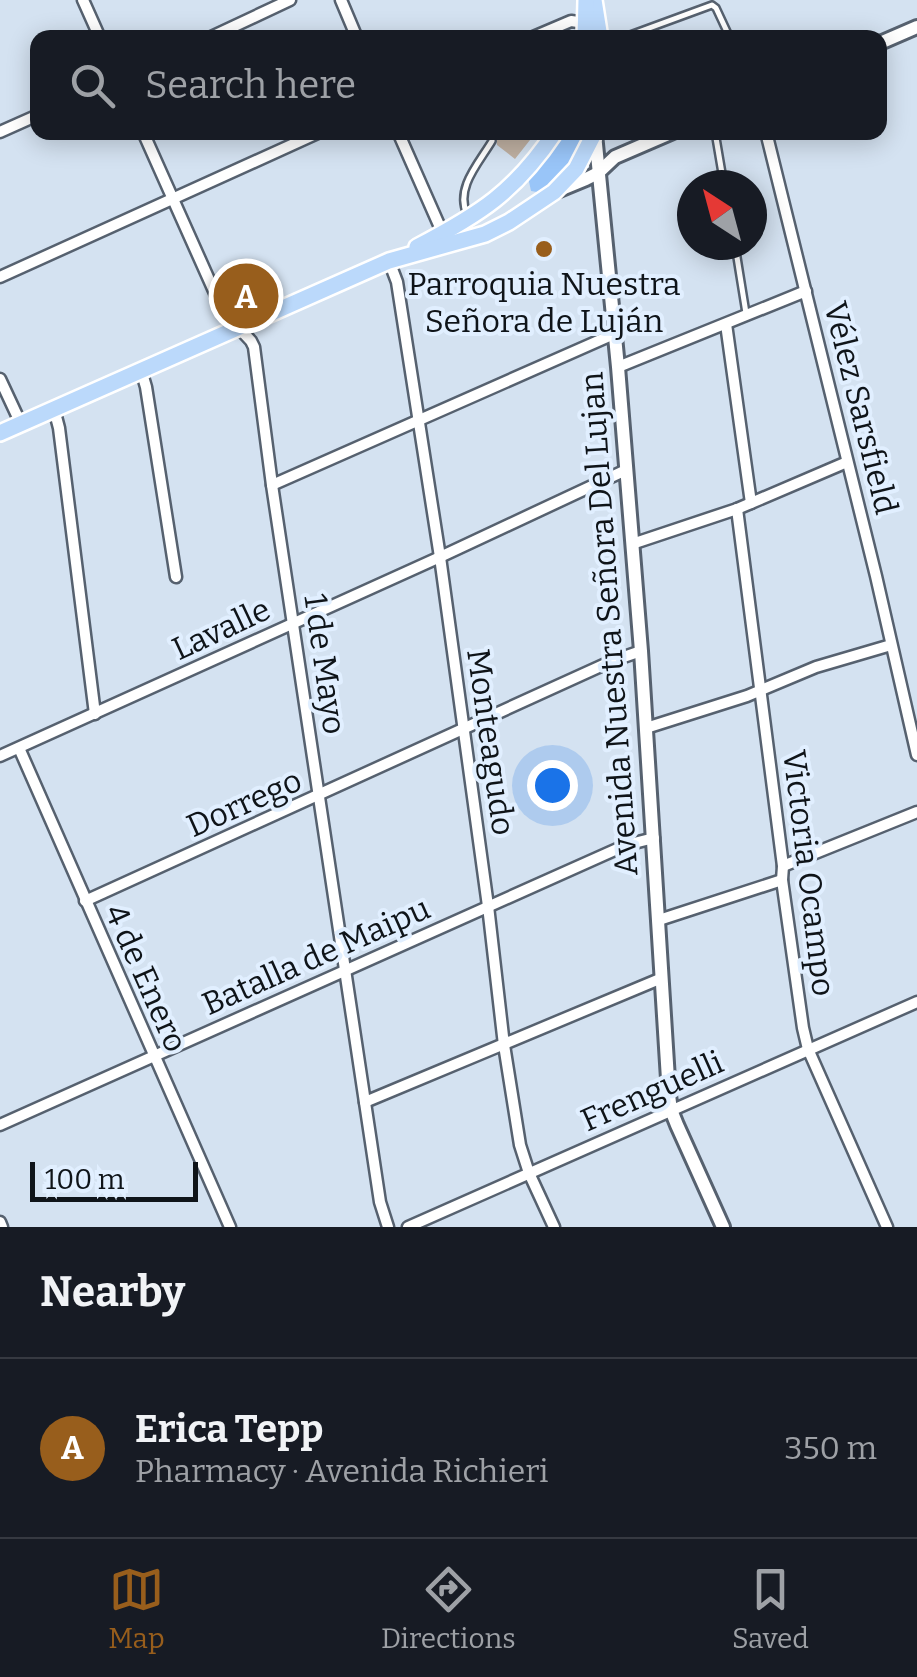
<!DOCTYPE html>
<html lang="en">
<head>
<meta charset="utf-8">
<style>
	body { margin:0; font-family:Bitter,serif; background:#242831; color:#f1f3f6 }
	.compass { position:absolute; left:677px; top:170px; width:90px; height:90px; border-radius:50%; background:#171b24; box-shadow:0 5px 25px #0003; rotate:324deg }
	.scale { position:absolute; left:30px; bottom:25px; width:168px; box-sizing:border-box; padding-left:10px; border:5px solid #0f1419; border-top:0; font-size:28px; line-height:35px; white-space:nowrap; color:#0f1419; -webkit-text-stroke:8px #e1efff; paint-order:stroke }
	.you { position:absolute; left:552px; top:785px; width:35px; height:35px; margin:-25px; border:8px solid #fff; border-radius:50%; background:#1a73e8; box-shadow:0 0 0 15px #1a73e833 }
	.badge { display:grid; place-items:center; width:65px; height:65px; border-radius:50%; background:#985e1c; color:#fff; font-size:32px; font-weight:700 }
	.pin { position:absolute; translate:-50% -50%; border:5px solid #fff; box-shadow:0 2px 10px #0006 }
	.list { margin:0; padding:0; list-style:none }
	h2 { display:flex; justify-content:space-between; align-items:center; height:130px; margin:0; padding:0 40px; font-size:42px }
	h2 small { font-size:32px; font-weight:400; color:#9ea1a6 }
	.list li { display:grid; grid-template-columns:65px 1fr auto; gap:30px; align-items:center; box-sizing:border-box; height:180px; padding:0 40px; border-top:2px solid #363941 }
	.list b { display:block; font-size:38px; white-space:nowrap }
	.list p { margin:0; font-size:32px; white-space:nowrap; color:#9ea1a6 }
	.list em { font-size:32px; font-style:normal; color:#9ea1a6 }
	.icon { flex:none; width:55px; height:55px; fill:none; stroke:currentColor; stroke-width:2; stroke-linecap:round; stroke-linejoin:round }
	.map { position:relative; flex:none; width:917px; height:1227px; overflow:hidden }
	.search { position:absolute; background:#171b24; box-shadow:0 5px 25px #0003; left:30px; right:30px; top:30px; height:110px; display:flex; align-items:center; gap:25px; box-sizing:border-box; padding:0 35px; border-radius:20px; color:#9ea1a6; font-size:38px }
	.sheet { height:310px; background:#171b24 }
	nav { display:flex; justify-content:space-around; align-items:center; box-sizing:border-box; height:140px; border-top:2px solid #363941; background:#171b24; font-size:28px; color:#9ea1a6 }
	nav a { display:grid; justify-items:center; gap:5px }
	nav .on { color:#985e1c }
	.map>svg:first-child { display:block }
	.green { fill:#99c5f8 }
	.building { fill:#bfb0a2 }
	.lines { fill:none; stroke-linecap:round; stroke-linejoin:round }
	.service-casing { stroke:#56616f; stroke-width:10 }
	.minor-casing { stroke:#56616f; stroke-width:15 }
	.tertiary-casing { stroke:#56616f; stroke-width:18 }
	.primary-casing { stroke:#fff; stroke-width:20 }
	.service { stroke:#fff; stroke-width:5 }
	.minor { stroke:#fff; stroke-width:10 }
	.tertiary { stroke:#fff; stroke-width:12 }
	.primary { stroke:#bbd9fb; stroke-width:15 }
	.poi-dot { fill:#985e1c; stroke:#e1efff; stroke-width:4 }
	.labels { text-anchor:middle; stroke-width:8; stroke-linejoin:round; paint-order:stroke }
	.poi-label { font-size:32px; fill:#0f1419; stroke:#e1efff }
	.street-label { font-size:32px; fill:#0f1419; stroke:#e1efff }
</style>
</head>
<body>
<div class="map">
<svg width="917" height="1227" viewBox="0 0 917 1227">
	<rect width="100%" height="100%" fill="#d4e2f1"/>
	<polygon class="green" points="560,133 587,133 574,161 543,193 531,191 528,177"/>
	<polygon class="building" points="481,132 521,132 530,140 515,159 497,145 496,136 491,135 487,137"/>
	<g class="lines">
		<g class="service-casing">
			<g id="service">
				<polyline points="622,38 712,5 716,8 730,38"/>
				<polyline points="715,132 724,185"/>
				<path d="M467 214C455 188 479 163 492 141"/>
				<polyline points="735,245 746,313"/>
			</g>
		</g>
		<g class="minor-casing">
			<g id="minor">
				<polyline points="83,0 100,38"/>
				<polyline points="341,0 357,38"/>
				<polyline points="209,38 290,0"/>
				<polyline points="531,38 571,21 585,23"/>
				<polyline points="0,132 38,115"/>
				<polyline points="143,132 223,311 251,341 254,347 272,485 380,1202 388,1227"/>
				<polyline points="398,132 443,234"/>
				<polyline points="766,132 876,576 917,755"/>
				<polyline points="389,261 397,282 440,557 488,906 504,1045 520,1145 529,1173 554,1227"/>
				<polyline points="0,277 320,132"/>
				<polyline points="726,324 751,503"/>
				<polyline points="618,367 806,291"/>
				<polyline points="141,370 146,387 176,577"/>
				<polyline points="0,379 21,424"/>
				<polyline points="54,409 59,428 95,714"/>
				<polyline points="272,485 614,334"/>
				<polyline points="737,509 783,866 782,880 803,1028 808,1049 887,1227"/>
				<polyline points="632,544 737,509 847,462"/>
				<polyline points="646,728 747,696 816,667 891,645"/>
				<polyline points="19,748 230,1227"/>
				<polyline points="0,756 440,557 626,470"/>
				<polyline points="783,866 917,812"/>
				<polyline points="85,901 612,661 641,651"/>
				<polyline points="659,920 782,880"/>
				<polyline points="365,1102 662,978"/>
				<polyline points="0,1125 626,845 654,838"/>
				<polyline points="0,1222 2,1227"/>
				<polyline points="408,1227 917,1002"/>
			</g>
		</g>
		<g class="tertiary-casing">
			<g id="tertiary">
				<polyline points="880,43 917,27"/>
				<polyline points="595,134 618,367 641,651 669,1095 671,1110 677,1125 723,1227"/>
				<polyline points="557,191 586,179 598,173 615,157 673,132"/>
			</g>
		</g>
		<g class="primary-casing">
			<g id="primary">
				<polyline points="594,0 600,38"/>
				<polyline points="585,38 586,0"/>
				<path d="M417 247C480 214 515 192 555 132"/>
				<polyline points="0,433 389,261 485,234 509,222 554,192 576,169 595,132"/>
			</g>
		</g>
		<use href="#service" class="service"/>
		<use href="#minor" class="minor"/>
		<use href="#tertiary" class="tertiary"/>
		<use href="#primary" class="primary"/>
	</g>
	<circle class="poi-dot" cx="544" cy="249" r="10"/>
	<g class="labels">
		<g class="poi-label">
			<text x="544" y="295">Parroquia Nuestra<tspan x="544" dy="37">Señora de Luján</tspan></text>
		</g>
		<g class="street-label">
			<text transform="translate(861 408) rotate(76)" y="11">Vélez Sarsfield</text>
			<text transform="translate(609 624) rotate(-94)" y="11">Avenida Nuestra Señora Del Lujan</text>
			<text transform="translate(221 629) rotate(-25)" y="11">Lavalle</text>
			<text transform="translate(325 664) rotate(82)" y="11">1 de Mayo</text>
			<text transform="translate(491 742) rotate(82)" y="11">Monteagudo</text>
			<text transform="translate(244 803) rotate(-24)" y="11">Dorrego</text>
			<text transform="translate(809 873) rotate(83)" y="11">Victoria Ocampo</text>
			<text transform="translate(316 956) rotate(-24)" y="11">Batalla de Maipu</text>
			<text transform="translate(146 978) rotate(66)" y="11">4 de Enero</text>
			<text transform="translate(652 1091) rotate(-24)" y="11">Frenguelli</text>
		</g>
	</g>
</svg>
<svg class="compass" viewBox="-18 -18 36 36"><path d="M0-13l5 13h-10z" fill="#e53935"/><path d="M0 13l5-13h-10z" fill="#9ea1a6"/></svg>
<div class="scale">100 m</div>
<div class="you"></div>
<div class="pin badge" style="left:246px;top:296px">A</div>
<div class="search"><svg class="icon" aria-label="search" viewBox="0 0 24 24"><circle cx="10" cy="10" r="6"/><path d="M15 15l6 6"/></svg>Search here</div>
</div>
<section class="sheet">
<h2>Nearby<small></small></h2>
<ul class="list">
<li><span class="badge">A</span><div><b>Erica Tepp</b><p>Pharmacy · Avenida Richieri</p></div><em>350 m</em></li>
</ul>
</section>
<nav>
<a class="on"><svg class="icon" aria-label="map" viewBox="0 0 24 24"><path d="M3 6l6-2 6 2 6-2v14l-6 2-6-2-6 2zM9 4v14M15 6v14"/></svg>Map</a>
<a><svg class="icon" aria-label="directions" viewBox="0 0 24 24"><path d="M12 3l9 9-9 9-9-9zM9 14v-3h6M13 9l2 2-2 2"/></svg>Directions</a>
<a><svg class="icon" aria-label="saved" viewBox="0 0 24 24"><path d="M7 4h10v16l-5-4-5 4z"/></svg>Saved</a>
</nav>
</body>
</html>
